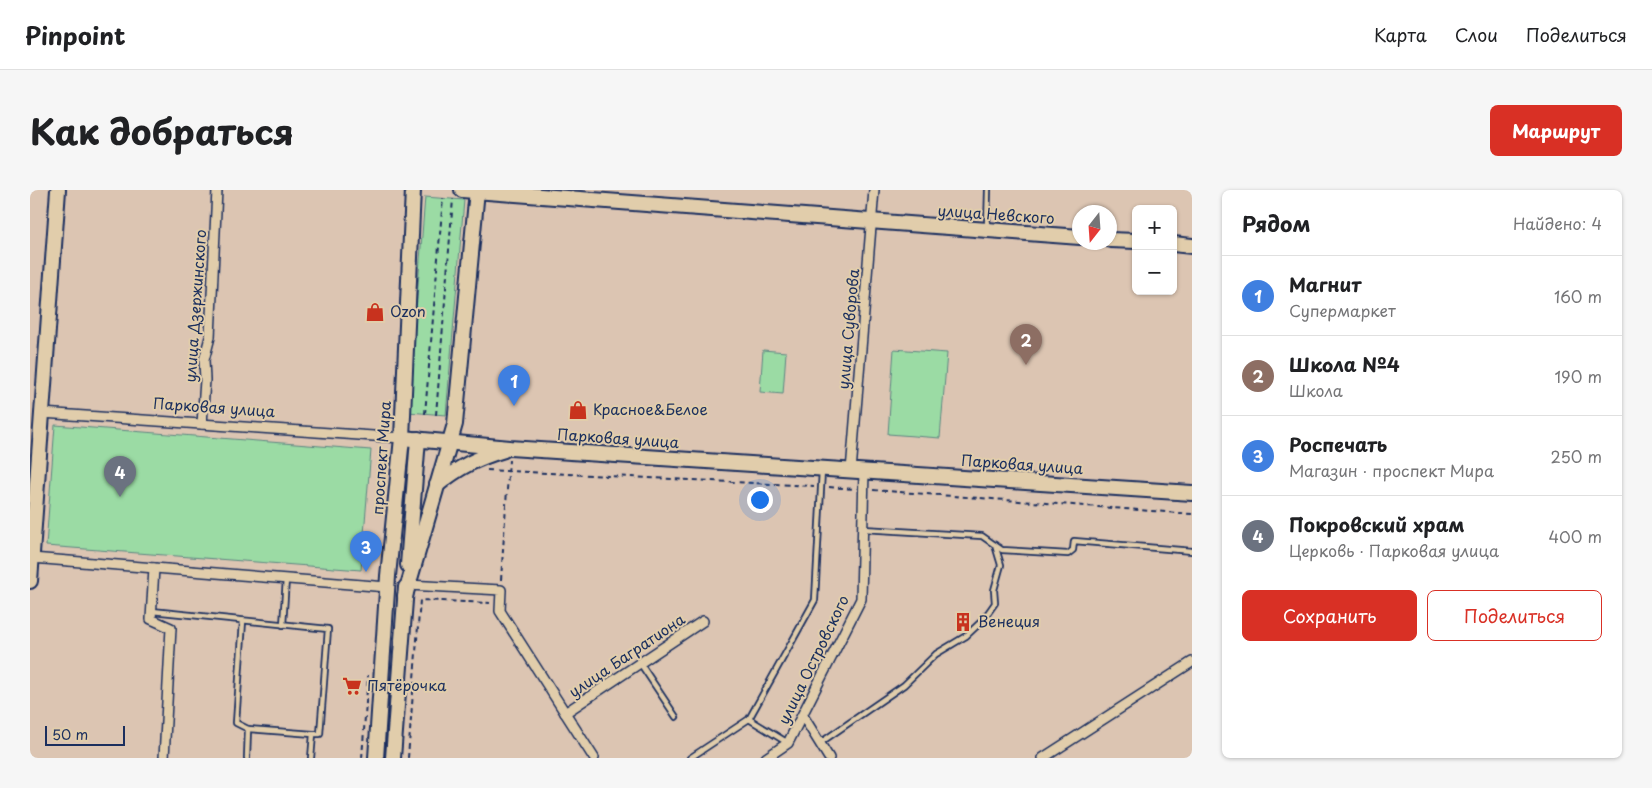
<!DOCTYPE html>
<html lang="ru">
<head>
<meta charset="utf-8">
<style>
	body { margin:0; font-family:"Playpen Sans",sans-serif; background:#f6f6f6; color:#202124 }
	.controls { position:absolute; right:15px; top:15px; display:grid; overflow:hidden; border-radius:8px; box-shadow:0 1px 4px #0004 }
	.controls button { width:45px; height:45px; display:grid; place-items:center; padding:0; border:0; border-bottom:1px solid #e0e0e0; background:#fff; color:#202124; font:25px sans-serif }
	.compass { position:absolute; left:1042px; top:15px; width:45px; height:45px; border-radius:50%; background:#fff; box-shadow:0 1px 4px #0004; rotate:197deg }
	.scale { position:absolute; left:15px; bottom:12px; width:80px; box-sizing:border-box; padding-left:5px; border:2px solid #1b2f5e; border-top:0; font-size:14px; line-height:18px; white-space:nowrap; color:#1b2f5e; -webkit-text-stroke:4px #e1cdab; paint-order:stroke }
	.you { position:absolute; left:729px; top:309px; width:18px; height:18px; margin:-12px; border:4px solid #fff; border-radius:50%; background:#1a73e8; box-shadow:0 0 0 8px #1a73e833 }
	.badge { display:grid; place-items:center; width:32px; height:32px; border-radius:50%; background:#d93025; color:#fff; font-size:16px; font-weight:700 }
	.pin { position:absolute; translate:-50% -41px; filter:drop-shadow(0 1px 2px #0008) }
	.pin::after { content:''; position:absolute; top:26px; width:18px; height:15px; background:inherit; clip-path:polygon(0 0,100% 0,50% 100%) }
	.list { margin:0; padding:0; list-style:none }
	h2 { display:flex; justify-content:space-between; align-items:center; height:65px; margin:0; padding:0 20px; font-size:21px }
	h2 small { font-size:16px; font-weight:400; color:#757577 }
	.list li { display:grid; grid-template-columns:32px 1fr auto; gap:15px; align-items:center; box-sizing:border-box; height:80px; padding:0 20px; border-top:1px solid #e0e0e0 }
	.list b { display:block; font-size:19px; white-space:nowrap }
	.list p { margin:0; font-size:16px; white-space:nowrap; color:#757577 }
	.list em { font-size:16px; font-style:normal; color:#757577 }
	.actions { display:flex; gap:10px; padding:15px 20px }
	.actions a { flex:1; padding:11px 0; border:1px solid #d93025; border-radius:8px; text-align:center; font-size:18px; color:#d93025 }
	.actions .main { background:#d93025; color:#fff }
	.map { position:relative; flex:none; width:1162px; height:568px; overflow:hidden; border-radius:8px }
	header { display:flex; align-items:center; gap:30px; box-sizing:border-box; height:70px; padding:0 25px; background:#fff; border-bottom:1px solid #e0e0e0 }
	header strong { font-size:24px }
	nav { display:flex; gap:28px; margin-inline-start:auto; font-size:18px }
	.intro { display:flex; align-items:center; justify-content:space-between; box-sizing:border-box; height:120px; padding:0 30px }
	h1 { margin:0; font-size:35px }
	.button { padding:12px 22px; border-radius:8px; background:#d93025; color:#fff; font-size:18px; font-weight:700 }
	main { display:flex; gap:30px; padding:0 30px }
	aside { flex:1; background:#fff; border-radius:8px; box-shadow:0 1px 4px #0004 }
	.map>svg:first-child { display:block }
	.green { fill:#9bdba4; stroke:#5b8581 }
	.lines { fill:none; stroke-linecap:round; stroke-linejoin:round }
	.lane-casing { stroke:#1b2f5e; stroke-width:8 }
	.street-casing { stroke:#1b2f5e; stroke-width:12 }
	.secondary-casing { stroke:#1b2f5e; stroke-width:18 }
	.path { stroke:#1b2f5e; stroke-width:2; stroke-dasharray:5 4; stroke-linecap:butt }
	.lane { stroke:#e1cdab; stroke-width:4.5 }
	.street { stroke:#e1cdab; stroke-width:9 }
	.secondary { stroke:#e1cdab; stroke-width:14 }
	.labels { text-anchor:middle; stroke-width:4; stroke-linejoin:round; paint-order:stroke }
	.street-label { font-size:15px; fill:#1b2f5e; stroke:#e1cdab }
	.poi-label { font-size:15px; fill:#1b2f5e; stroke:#e1cdab; text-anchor:start }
</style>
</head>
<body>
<header>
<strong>Pinpoint</strong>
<nav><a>Карта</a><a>Слои</a><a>Поделиться</a></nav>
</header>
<div class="intro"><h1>Как добраться</h1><a class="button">Маршрут</a></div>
<main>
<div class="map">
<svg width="1162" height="568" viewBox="0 0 1162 568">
	<rect width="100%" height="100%" fill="#dcc5b2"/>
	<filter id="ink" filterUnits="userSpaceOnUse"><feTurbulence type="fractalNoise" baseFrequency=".02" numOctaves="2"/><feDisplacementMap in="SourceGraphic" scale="10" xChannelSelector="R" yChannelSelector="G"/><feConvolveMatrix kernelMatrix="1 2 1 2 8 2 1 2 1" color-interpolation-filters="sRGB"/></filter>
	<g filter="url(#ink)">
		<g class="green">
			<polygon points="395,7 434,10 416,225 378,222"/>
			<polygon points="864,159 917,163 910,248 858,244"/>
			<polygon points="733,160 756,162 753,204 730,202"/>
			<polygon points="25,235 341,260 331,380 16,356"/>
		</g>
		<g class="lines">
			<g class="lane-casing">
				<g id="lane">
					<polyline points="957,37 958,0"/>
					<polyline points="833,339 952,346 972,360 1038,364 1043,360 1044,351 1162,361"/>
					<polyline points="122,421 298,439 290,544 283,544 281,568"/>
					<polyline points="213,431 206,533 218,539 217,568"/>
					<polyline points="253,435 256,389"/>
					<polyline points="610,473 646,527"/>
					<polyline points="719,529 758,553"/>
					<polyline points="218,539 283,544"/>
					<polyline points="790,553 874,495 906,464 936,446 953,430 965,413 964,400 971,375 965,355"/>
					<polyline points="660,568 719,529 785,410 792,280"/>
				</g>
			</g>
			<g class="street-casing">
				<g id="street">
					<polyline points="12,223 372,248"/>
					<polyline points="172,234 175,190 174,170 180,147 187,0"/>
					<polyline points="821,281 844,0"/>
					<polyline points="2,368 357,397"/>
					<polyline points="124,378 121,429 141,438 134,568"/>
					<polyline points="378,395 471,400 470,421 564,568"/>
					<polyline points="535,523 673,431"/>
					<polyline points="773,526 799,568"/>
					<polyline points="736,568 758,553 831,409 834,281"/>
					<polyline points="1013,568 1162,472"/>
				</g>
			</g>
			<g class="secondary-casing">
				<g id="secondary">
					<polyline points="432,0 1050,47"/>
					<polyline points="1080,50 1106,51"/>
					<polyline points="1143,54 1162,56"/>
					<polyline points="372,248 480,258 1162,303"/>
					<path d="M407 295C429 277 447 268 474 260"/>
					<polyline points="378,375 388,249"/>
					<polyline points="0,391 28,0"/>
					<polyline points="375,406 425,234 447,0"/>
					<polyline points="346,568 358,386 372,248 383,0"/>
					<polyline points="363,568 376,397"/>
				</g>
			</g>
			<g class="path">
				<polyline points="395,224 413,8"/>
				<polyline points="406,225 423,9"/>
				<polyline points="457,280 784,296"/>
				<polyline points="799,297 824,299"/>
				<polyline points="843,300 1162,324"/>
				<polyline points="471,390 479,270"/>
				<polyline points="332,568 338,485"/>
				<polyline points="378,568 390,410 460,413"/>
			</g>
			<use href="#lane" class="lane"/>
			<use href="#street" class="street"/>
			<use href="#secondary" class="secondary"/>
		</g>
	</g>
	<defs>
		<g id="shop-bare" transform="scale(1.5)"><path d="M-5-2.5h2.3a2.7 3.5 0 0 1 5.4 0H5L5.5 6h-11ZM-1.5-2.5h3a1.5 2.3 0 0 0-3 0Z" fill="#c8321e" stroke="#e1cdab" stroke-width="2.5" paint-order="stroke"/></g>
		<g id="building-bare" transform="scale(1.5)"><path d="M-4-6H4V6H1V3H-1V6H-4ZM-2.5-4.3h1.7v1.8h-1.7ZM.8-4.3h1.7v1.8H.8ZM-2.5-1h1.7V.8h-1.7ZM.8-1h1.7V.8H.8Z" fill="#c8321e" stroke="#e1cdab" stroke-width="2.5" paint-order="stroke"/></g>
		<g id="supermarket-bare" transform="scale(1.5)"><path d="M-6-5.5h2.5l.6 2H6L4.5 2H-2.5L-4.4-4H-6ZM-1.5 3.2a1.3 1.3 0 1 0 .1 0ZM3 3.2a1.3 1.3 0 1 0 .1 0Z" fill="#c8321e" stroke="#e1cdab" stroke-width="2.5" paint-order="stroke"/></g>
	</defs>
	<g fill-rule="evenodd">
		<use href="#shop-bare" x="345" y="122"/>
		<use href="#shop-bare" x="548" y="220"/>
		<use href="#building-bare" x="933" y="432"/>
		<use href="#supermarket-bare" x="322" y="496"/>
	</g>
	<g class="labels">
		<g class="street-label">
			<text transform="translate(966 25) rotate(4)" y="5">улица Невского</text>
			<text transform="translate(166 116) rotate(-86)" y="5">улица Дзержинского</text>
			<text transform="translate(819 139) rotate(-85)" y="5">улица Суворова</text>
			<text transform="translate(184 218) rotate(4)" y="5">Парковая улица</text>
			<text transform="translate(588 249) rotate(4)" y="5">Парковая улица</text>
			<text transform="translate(352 268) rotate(-86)" y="5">проспект Мира</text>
			<text transform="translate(992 275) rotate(4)" y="5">Парковая улица</text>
			<text transform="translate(597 466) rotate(-34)" y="5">улица Багратиона</text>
			<text transform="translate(784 470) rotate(-64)" y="5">улица Островского</text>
		</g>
		<g class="poi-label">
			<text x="360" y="127">Ozon</text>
			<text x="563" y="225">Красное&amp;Белое</text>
			<text x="948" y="437">Венеция</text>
			<text x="337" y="501">Пятёрочка</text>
		</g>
	</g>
</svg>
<div class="controls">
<button>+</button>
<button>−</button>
</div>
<svg class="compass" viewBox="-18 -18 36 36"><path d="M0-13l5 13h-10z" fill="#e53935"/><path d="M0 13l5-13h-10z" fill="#757577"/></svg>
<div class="scale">50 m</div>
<div class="you"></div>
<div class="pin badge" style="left:484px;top:216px;background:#3f7fe0">1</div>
<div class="pin badge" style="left:996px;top:175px;background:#8d6e63">2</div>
<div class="pin badge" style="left:336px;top:382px;background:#3f7fe0">3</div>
<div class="pin badge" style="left:90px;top:307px;background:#6b7280">4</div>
</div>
<aside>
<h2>Рядом<small>Найдено: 4</small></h2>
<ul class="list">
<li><span class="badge" style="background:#3f7fe0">1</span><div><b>Магнит</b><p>Супермаркет</p></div><em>160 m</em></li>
<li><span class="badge" style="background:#8d6e63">2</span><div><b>Школа №4</b><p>Школа</p></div><em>190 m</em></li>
<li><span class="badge" style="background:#3f7fe0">3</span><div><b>Роспечать</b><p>Магазин · проспект Мира</p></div><em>250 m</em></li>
<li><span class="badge" style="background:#6b7280">4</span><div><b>Покровский храм</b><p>Церковь · Парковая улица</p></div><em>400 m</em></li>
</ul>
<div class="actions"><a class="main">Сохранить</a><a>Поделиться</a></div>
</aside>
</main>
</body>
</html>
